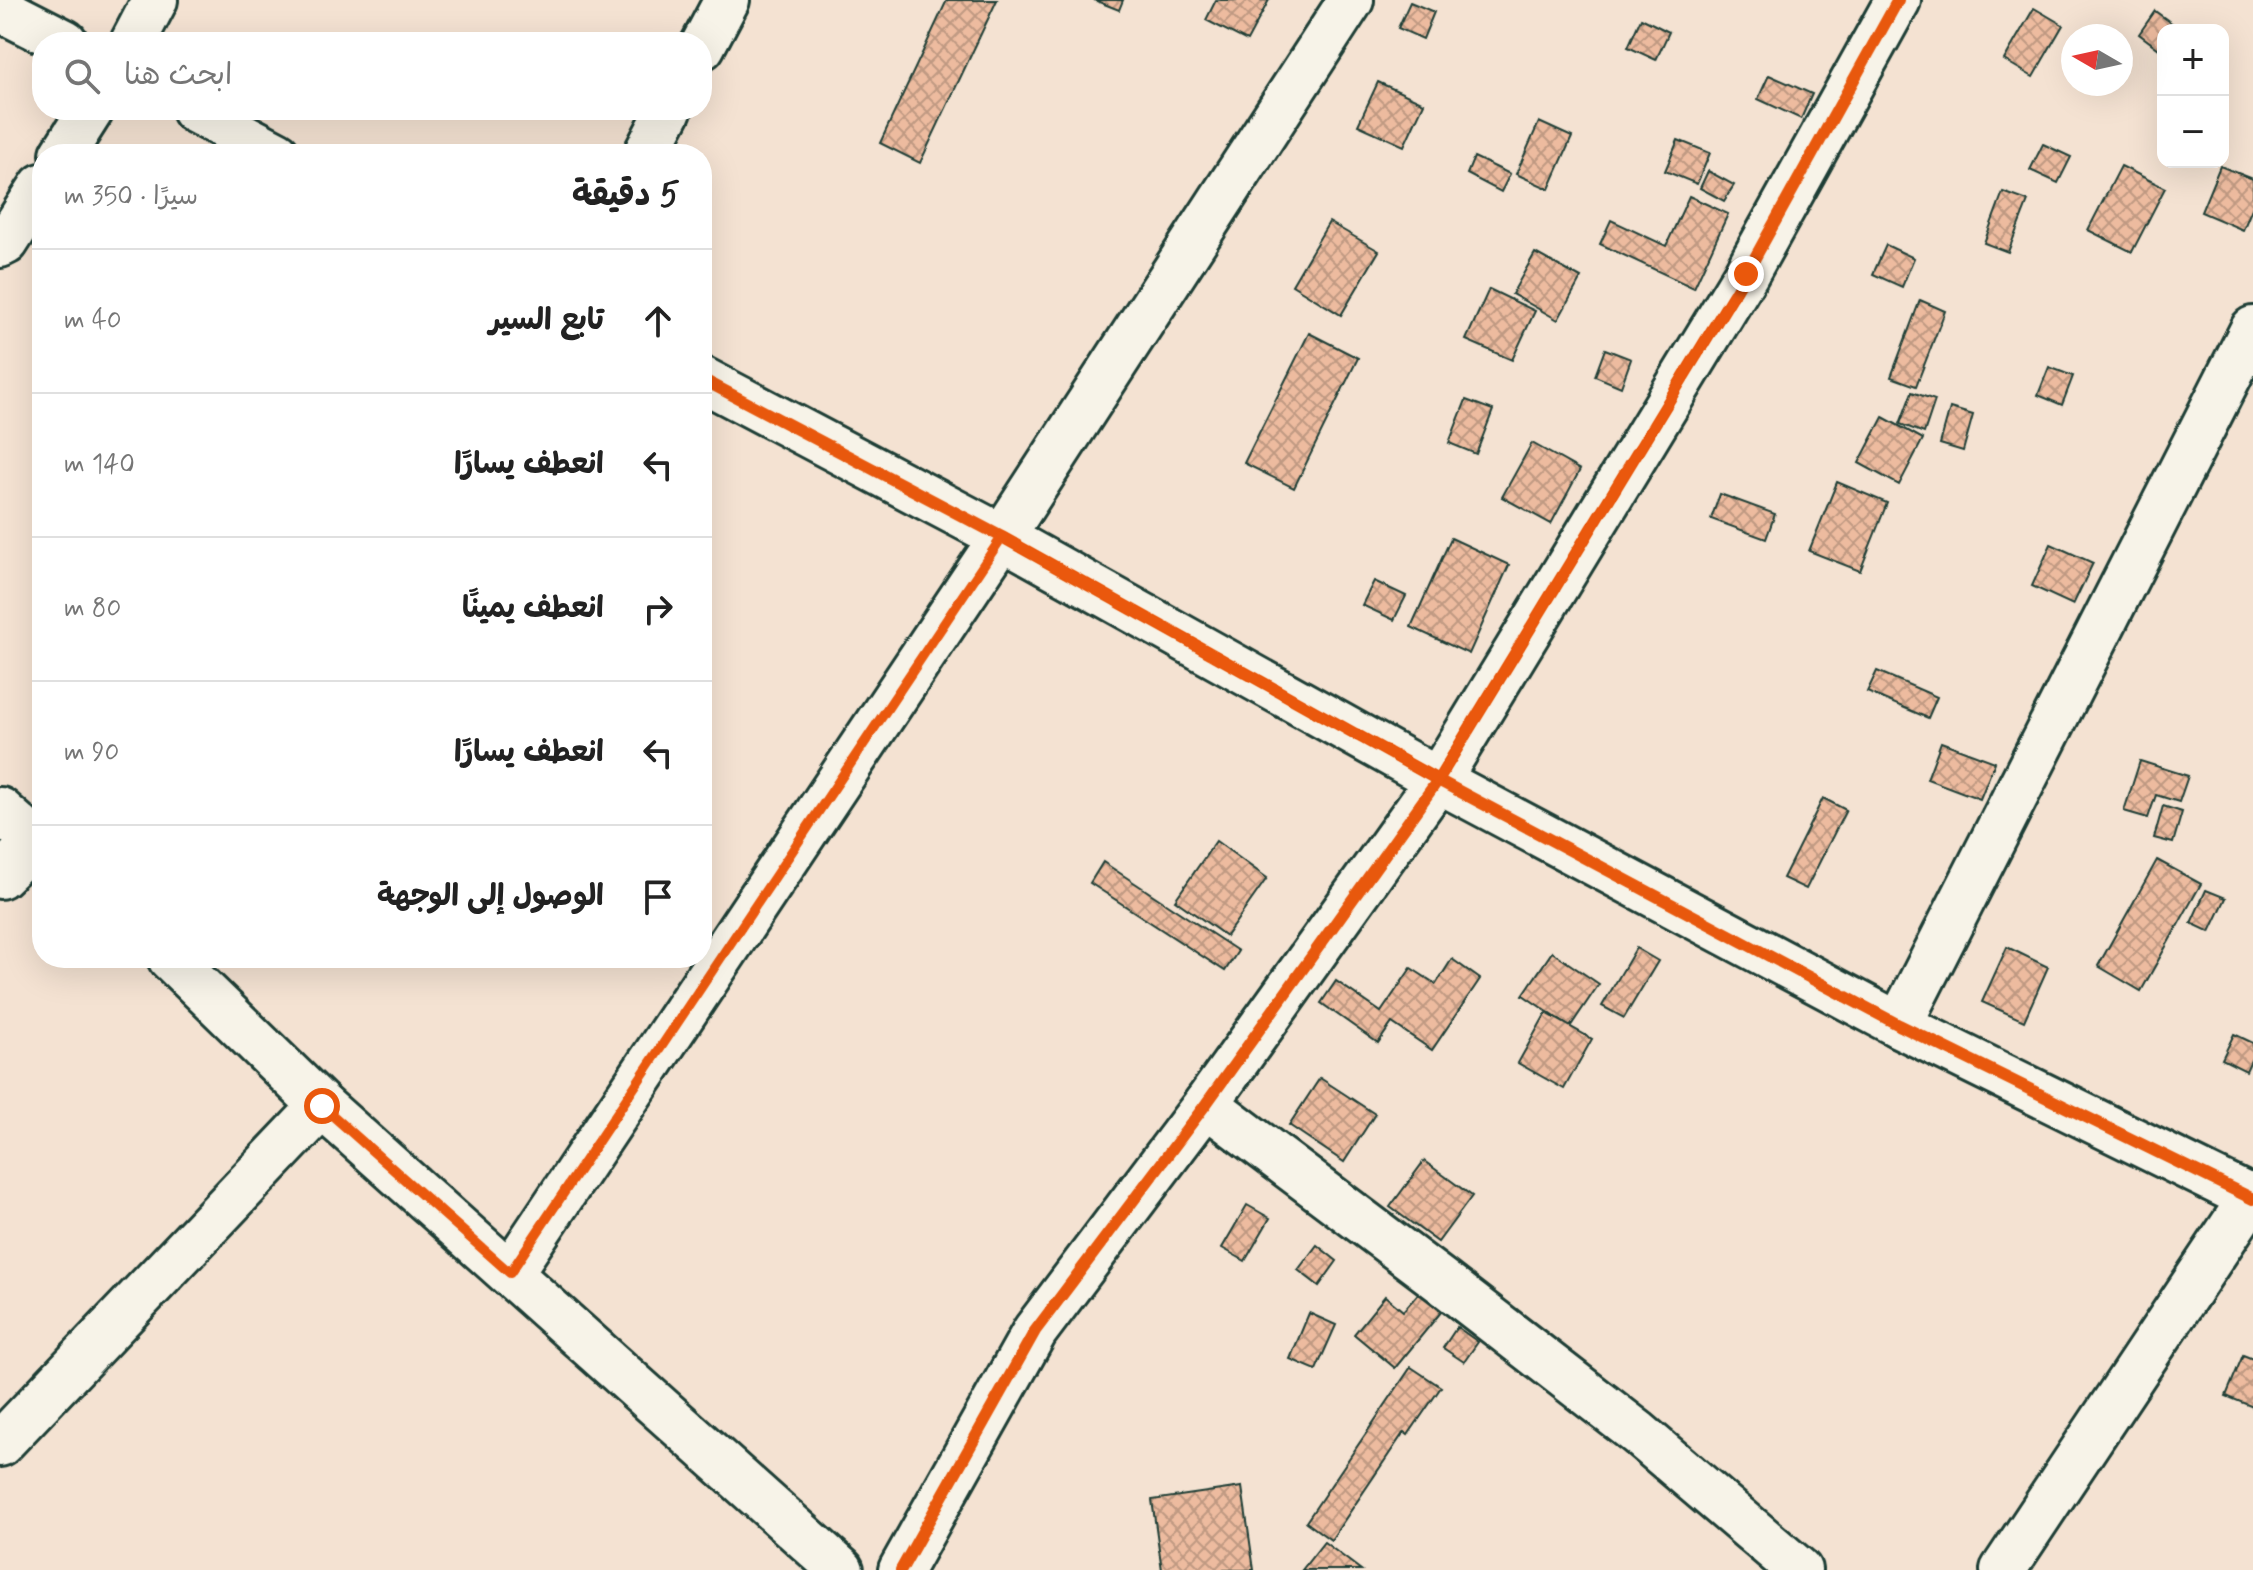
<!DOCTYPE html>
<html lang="ar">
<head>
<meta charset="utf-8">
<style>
	body { margin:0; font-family:Mynerve,"Playpen Sans Arabic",sans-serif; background:#f6f6f6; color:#222; direction:rtl }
	.controls { position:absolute; right:24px; top:24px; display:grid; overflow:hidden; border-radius:16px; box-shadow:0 8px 32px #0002 }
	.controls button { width:72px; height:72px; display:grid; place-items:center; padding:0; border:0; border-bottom:2px solid #e0e0e0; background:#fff; color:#222; font:40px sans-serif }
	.compass { position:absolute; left:2061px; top:24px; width:72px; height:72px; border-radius:50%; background:#fff; box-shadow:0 8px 32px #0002; rotate:279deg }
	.stop { position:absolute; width:24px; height:24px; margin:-18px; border:6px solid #ea580c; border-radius:50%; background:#fff }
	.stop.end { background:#ea580c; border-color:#fff; box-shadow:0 2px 8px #0008 }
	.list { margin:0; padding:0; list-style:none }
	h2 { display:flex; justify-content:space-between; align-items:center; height:104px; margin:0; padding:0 32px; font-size:34px }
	h2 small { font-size:26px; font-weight:400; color:#767676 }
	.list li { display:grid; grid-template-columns:52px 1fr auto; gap:24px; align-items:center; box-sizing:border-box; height:144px; padding:0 32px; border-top:2px solid #e0e0e0 }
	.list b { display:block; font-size:30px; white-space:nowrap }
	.list em { font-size:26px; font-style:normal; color:#767676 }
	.icon { flex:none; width:44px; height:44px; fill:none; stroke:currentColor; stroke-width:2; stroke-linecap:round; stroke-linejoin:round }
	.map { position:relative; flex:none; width:2253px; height:1570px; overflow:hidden; direction:ltr }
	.search { position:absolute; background:#fff; box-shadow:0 8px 32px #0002; left:32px; top:32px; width:680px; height:88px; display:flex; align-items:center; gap:20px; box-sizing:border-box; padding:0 28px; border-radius:32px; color:#767676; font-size:30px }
	.panel { position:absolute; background:#fff; box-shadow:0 8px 32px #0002; left:32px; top:144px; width:680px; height:824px; border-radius:32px; direction:rtl }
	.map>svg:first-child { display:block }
	.building { fill:url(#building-cross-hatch); stroke:#1f3d34; stroke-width:2 }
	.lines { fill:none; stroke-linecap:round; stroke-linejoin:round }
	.minor-casing { stroke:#1f3d34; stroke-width:50 }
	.secondary-casing { stroke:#1f3d34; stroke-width:50 }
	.minor { stroke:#f7f3e8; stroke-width:44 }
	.secondary { stroke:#f7f3e8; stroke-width:44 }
	.cycleway-casing { stroke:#f7f3e8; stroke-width:17 }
	.cycleway { stroke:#e8590c; stroke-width:12 }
	.route { stroke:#ea580c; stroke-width:10 }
</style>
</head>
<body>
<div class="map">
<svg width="2253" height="1570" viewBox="0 0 2253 1570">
	<defs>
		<pattern id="building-cross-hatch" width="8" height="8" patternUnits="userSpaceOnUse" patternTransform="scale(2)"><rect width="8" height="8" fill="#edbb9f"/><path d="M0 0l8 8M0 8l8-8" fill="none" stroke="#bf9982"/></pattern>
	</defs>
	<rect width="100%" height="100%" fill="#f4e2d2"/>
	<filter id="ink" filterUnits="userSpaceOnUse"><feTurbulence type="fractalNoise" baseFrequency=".0125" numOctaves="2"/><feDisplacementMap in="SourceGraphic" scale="16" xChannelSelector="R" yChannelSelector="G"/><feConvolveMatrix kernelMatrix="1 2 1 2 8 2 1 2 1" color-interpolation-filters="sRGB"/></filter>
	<g filter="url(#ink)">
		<g class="building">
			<polygon points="947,0 997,0 920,163 880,143"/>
			<polygon points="1094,0 1123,0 1119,10"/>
			<polygon points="1216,0 1269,0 1247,41 1206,20"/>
			<polygon points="1410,2 1434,12 1423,39 1398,28"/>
			<polygon points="2034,8 2063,25 2033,77 2004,60"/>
			<polygon points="2155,11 2181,30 2163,30 2163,52 2139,34"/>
			<polygon points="1641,18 1669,32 1656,60 1628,47"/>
			<polygon points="1769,75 1812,94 1801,119 1758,99"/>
			<polygon points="1378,82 1424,103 1404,146 1358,125"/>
			<polygon points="1539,122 1572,137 1549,189 1516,174"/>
			<polygon points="1678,140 1710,153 1697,184 1665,171"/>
			<polygon points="2043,144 2071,157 2058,183 2030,170"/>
			<polygon points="1474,157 1510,174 1501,192 1467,174"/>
			<polygon points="2121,166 2165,188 2132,252 2088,230"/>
			<polygon points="2220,166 2253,179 2253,206 2243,230 2201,212"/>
			<polygon points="1708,171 1734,185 1724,201 1700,188"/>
			<polygon points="2003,192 2028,201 2008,252 1984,243"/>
			<polygon points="1689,196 1728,214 1694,288 1600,244 1611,220 1666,246"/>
			<polygon points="1329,222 1379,251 1341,315 1292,285"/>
			<polygon points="1886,245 1914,258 1902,287 1873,274"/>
			<polygon points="1535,253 1581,278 1558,320 1512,294"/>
			<polygon points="1489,289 1535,311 1512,360 1466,340"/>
			<polygon points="1920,300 1945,311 1916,386 1891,377"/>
			<polygon points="1309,333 1358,358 1294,488 1244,463"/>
			<polygon points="1605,349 1631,359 1621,387 1595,376"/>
			<polygon points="2049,367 2073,376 2062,405 2038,395"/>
			<polygon points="1912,392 1935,400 1924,433 1900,424"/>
			<polygon points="1466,400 1493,410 1476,454 1449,443"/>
			<polygon points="1950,408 1973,415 1963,451 1940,444"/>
			<polygon points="1883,417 1923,439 1899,485 1859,463"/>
			<polygon points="1532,443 1580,470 1551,524 1502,497"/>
			<polygon points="1837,482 1887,503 1860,571 1809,551"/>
			<polygon points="1720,494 1775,514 1766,539 1711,519"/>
			<polygon points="1451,538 1509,565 1469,654 1411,627"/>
			<polygon points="2051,544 2093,563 2073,605 2032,586"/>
			<polygon points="1374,581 1406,596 1394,620 1362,605"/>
			<polygon points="1877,671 1937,697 1928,718 1867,692"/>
			<polygon points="1941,742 1995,762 1980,799 1927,779"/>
			<polygon points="2140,761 2188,776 2179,802 2156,795 2148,818 2124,811"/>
			<polygon points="1823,798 1846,810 1806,889 1783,878"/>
			<polygon points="2163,806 2182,812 2173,843 2154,838"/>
			<polygon points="1216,841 1267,878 1226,936 1175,900"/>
			<polygon points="2157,860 2201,884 2141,991 2098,966"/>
			<polygon points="1103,862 1238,951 1225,971 1090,883"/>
			<polygon points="2206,890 2226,898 2210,932 2191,923"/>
			<polygon points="2007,947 2048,967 2024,1021 1982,1002"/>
			<polygon points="1636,948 1658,961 1624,1018 1602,1006"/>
			<polygon points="1552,952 1599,984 1570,1027 1523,995"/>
			<polygon points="1452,959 1480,979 1432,1050 1392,1023 1378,1043 1321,1003 1336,981 1381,1012 1411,968 1436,984"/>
			<polygon points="1546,1013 1592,1039 1564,1089 1518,1063"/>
			<polygon points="2234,1034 2253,1043 2253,1056 2246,1071 2222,1059"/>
			<polygon points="1320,1078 1375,1114 1344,1162 1289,1125"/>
			<polygon points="1424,1161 1472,1196 1438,1242 1390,1207"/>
			<polygon points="1247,1205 1270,1218 1245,1261 1222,1248"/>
			<polygon points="1317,1245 1337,1261 1319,1286 1298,1270"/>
			<polygon points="1424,1287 1446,1306 1395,1368 1354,1334 1385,1296 1403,1311"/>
			<polygon points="1309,1313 1336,1325 1316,1370 1290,1359"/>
			<polygon points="1457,1327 1478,1342 1464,1362 1443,1348"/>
			<polygon points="2243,1355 2253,1359 2253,1407 2226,1396"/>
			<polygon points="1411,1367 1441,1387 1408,1435 1404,1432 1331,1540 1306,1522"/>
			<polygon points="1242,1487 1254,1570 1162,1570 1152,1500"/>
			<polygon points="1324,1542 1361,1570 1302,1570"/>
		</g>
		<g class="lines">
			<g class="minor-casing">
				<g id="minor">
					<polyline points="0,9 65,42"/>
					<polyline points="133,42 155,0"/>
					<polyline points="702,47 727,0"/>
					<polyline points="194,110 277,154"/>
					<polyline points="63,154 91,110"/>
					<polyline points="646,154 669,110"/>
					<polyline points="0,245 6,242 42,186"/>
					<polyline points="702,379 1002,537 1438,780 1899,1025 2253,1199"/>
					<polyline points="0,876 36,842"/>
					<polyline points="1899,1025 2253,329"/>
					<polyline points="1206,1104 1440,1280 1638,1433 1799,1570"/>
					<polyline points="510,1273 1002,537 1351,0"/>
					<polyline points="0,1444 322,1106"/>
					<polyline points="901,1570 1035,1331 1206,1104 1438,780 1746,274 1898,0"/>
					<polyline points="2003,1570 2253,1195"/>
				</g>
			</g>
			<g class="secondary-casing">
				<g id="secondary">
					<polyline points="0,810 42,847"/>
					<polyline points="170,958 322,1106 841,1570"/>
				</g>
			</g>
			<use href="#minor" class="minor"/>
			<use href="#secondary" class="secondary"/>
			<g class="cycleway-casing">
				<g id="cycleway">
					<polyline points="702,379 1002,537 1438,780 1899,1025 2253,1199"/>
					<polyline points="901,1570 1035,1331 1206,1104 1438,780 1746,274 1898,0"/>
				</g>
			</g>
			<use href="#cycleway" class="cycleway"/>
		</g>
	</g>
	<g class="lines" filter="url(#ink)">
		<polyline class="route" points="322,1106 510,1273 1002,537 1438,780 1746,274"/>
	</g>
</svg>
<div class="controls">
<button>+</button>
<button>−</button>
</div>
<svg class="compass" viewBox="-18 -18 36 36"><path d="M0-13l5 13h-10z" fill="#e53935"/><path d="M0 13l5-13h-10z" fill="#767676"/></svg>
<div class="stop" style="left:322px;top:1106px"></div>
<div class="stop end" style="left:1746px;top:274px"></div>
<div class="search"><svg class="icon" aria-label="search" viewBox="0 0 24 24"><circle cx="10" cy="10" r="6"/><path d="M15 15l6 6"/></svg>ابحث هنا</div>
<section class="panel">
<h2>5 دقيقة<small>سيرًا · 350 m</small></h2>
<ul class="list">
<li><svg class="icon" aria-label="ahead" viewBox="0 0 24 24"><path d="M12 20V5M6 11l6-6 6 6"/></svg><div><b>تابع السير</b></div><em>40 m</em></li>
<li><svg class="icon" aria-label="left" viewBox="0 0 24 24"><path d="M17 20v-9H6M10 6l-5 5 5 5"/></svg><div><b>انعطف يسارًا</b></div><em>140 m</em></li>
<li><svg class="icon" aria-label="right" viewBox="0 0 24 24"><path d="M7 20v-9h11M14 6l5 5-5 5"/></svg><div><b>انعطف يمينًا</b></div><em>80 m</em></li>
<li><svg class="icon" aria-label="left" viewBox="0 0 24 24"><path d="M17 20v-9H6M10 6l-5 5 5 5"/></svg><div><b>انعطف يسارًا</b></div><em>90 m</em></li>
<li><svg class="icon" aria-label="arrive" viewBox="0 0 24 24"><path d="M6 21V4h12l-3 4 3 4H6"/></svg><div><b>الوصول إلى الوجهة</b></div></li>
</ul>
</section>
</div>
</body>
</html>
